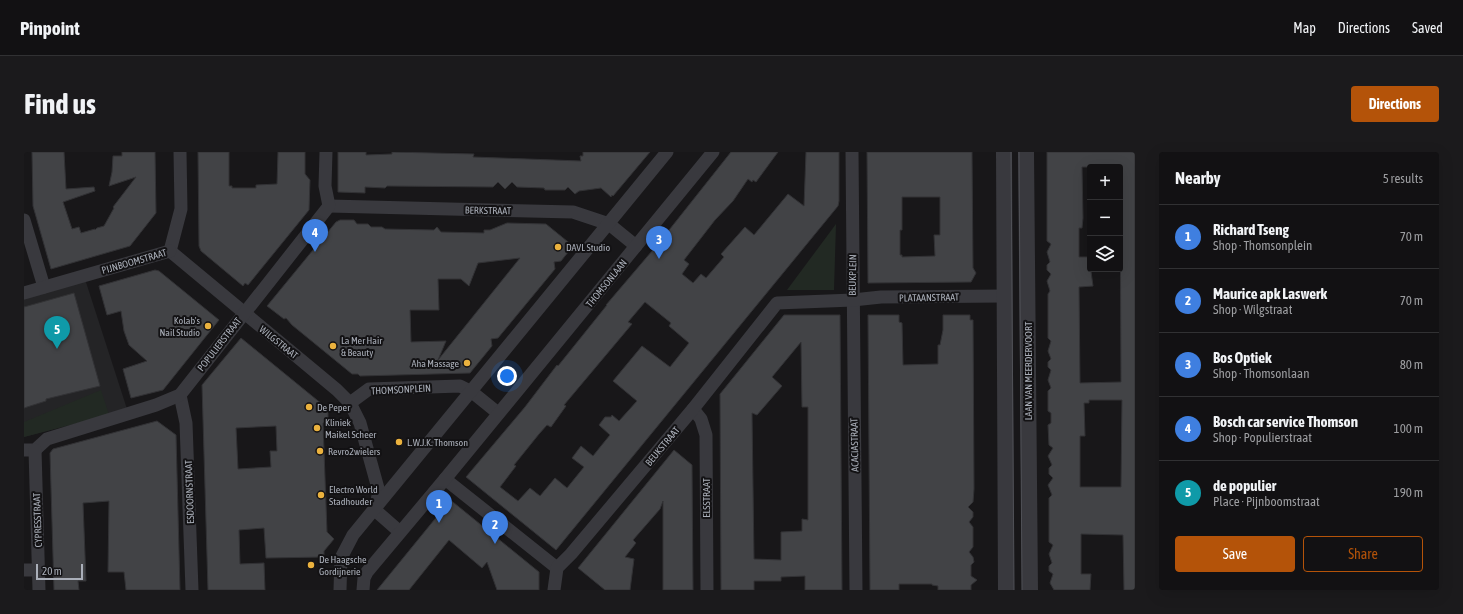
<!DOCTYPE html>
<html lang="en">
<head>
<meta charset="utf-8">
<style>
	body { margin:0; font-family:"Asap Condensed",sans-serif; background:#1b1a1c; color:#f1f3f6 }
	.controls { position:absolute; right:12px; top:12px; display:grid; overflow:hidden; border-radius:4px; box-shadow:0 4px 16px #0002 }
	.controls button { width:36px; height:36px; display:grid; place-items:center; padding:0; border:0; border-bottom:1px solid #313133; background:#121113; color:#f1f3f6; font:20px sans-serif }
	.scale { position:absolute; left:12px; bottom:10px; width:47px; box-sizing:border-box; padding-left:4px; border:2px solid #aaafb9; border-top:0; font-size:11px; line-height:14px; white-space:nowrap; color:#aaafb9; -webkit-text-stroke:3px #131214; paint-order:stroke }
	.you { position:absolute; left:483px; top:224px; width:14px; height:14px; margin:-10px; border:3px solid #fff; border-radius:50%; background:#1a73e8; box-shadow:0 0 0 6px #1a73e833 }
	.badge { display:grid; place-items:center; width:26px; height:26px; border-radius:50%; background:#b45309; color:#fff; font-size:13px; font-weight:700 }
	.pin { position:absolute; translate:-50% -33px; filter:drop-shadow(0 1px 2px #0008) }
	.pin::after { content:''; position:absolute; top:21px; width:14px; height:12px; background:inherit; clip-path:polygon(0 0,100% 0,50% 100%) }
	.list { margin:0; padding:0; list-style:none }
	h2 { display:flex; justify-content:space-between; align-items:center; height:52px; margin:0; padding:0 16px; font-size:17px }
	h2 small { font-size:13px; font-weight:400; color:#9c9da0 }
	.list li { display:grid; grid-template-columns:26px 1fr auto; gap:12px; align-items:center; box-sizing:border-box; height:64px; padding:0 16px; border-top:1px solid #313133 }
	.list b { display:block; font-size:15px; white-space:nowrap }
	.list p { margin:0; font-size:13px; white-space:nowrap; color:#9c9da0 }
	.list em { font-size:13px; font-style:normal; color:#9c9da0 }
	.actions { display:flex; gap:8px; padding:12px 16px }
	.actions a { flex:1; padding:9px 0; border:1px solid #b45309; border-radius:4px; text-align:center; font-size:14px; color:#b45309 }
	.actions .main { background:#b45309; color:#fff }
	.icon { flex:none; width:22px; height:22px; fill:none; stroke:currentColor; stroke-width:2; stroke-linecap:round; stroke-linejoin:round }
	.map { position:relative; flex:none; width:1111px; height:438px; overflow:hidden; border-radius:4px }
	header { display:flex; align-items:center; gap:24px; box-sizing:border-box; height:56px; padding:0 20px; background:#121113; border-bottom:1px solid #313133 }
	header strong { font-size:19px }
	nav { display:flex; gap:22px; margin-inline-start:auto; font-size:14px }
	.intro { display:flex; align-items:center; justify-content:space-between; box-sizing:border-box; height:96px; padding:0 24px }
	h1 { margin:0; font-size:28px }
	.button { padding:10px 18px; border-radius:4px; background:#b45309; color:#fff; font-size:14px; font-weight:700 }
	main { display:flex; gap:24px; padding:0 24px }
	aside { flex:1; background:#121113; border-radius:4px; box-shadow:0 4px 16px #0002 }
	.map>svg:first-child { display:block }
	.built { fill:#242426 }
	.green { fill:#222923 }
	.building { fill:#424346; stroke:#323235; fill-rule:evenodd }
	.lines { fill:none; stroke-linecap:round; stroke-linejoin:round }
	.minor { stroke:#39393e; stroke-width:13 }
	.tertiary { stroke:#39393e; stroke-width:16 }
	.tram { stroke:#505157; stroke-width:1 }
	.poi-dot { fill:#ebb23e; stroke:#131214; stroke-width:1.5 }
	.labels { text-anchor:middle; stroke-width:4; stroke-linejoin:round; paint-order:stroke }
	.street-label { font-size:10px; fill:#aaafb9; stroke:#131214 }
	.poi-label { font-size:10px; fill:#aaafb9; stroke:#131214; text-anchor:start }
</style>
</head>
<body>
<header>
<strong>Pinpoint</strong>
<nav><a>Map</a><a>Directions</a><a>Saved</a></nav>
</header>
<div class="intro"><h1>Find us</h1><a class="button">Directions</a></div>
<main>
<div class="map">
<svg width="1111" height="438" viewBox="0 0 1111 438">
	<rect width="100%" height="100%" fill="#181719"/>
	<polygon class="built" points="60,124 103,257 0,285 0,141"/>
	<g class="green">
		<polygon points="812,72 810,138 763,138"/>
		<polygon points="77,238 85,263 0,285 0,270"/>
	</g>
	<g class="building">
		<polygon points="8,0 40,0 42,37 70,35 71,39 39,50 48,77 55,75 57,81 71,77 71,78 73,76 80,74 90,56 89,55 112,25 85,34 88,20 89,4 98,4 98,0 131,0 132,61 106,94 27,117 9,54"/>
		<polygon points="174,0 205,0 205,34 208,34 208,36 232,36 232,33 253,32 254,0 281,0 281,22 286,28 285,58 224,133 221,131 219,134 177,99 175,94"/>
		<polygon points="314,0 342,0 342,3 368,2 368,0 450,2 449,5 557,9 556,4 559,4 559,0 626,0 589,44 588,43 587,45 577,36 555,39 551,42 544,35 541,38 521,38 520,36 493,35 488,30 481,37 474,30 469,35 363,34 361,36 341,35 341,41 314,40"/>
		<path d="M707 0H754L732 30 729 28 728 30 724 27 709 49 691 68 660 108 665 112 658 122 669 131 677 122 682 126 700 105 697 102 721 75 730 83 764 42 780 54 782 0H815V49L814 54 532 398 442 325 501 255 533 213 534 214 575 163 583 153H582L634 92ZM621 150 647 171 645 174 665 191 646 215 618 194 589 229 613 249 595 269 588 263 587 265H581L575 273 586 283 577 294 569 304 557 294 548 306 560 315 543 336 531 326 516 344 506 336 494 349 476 335 492 314 490 313 515 282 523 273 527 275 542 254 540 253 608 172 604 170Z"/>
		<path d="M843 0H948L949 116 952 121 947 130 844 131ZM878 45H916V83H910L911 104 878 105V103H876V78H878Z"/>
		<path d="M1023 0H1111V438H1100L1099 383 1057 382V422H1067L1066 438H1030L1026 431 1029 422 1025 419V414L1028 411 1025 402 1029 393 1025 390V346L1028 343 1024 333 1029 326 1025 322V316L1028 313 1024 304 1029 296 1025 293 1024 273 1027 271V261L1024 259V239L1027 236 1024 228 1027 218 1024 215V210L1027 207 1024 199 1027 189 1024 186V142L1026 139 1023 129 1027 122 1023 118V113L1026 110 1023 100 1027 92 1023 89ZM1058 15H1096L1097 230 1056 231 1055 135 1069 134 1065 105H1055V76H1058L1059 66ZM1065 248H1098L1097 335H1056V284H1061L1060 251H1065Z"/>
		<path d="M316 68H330L333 72H344L347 75H358L361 77 410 78 413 75 417 80 460 81V78H466L483 71 522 72 549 94 537 109 530 110 531 117 474 186 467 187 468 194 446 221 336 224 334 222H328L268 173 262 166 260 167 243 154 312 70ZM496 106 414 208 422 189 387 190 386 158H415L414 127H437L445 134 454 111Z"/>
		<polygon points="131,118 135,119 195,168 139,238 107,246 99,217 123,209 105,193 100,179 97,159 83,163 75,134"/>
		<polygon points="50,141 76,234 22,247 22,249 0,256 0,155"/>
		<path d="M760 163H816L818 438H781V424L757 425V429H730V438H697L696 242ZM777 190 778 255H784V368L778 367V379L757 380V408L730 407 728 261 733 263 758 234 748 225Z"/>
		<polygon points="844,163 875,163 875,170 878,171 879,213 914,212 914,193 916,193 919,178 919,163 946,163 946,168 949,168 950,337 949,350 944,355 949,360 949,365 945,370 949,375 949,395 945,400 949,405 950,410 947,413 947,424 953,428 947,433 947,438 914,438 914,434 908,433 908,432 875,432 875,438 846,438"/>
		<path d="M217 186 304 257V270L299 271 303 380 310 387 300 399V405L242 406 240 376 215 378 216 412 240 411 241 438H184L178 233ZM252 274 253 299H246L247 315 214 317 212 276Z"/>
		<polygon points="133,269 152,283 156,438 102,438 100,420 84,420 85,349 59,351 62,429 54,429 55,438 30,438 26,301 29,297"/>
		<polygon points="650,298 668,313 669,438 639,438 639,349 636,357 609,388 612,391 601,405 610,407 606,438 581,438 554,416"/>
		<polygon points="424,346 515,420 515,438 473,438 463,410 458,416 425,388 385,438 353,438 415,362 413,360"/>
	</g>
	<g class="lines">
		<g class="minor">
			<polyline points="828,0 832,438"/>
			<polyline points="305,54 549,60 585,72 612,94"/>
			<polyline points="0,68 20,135"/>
			<polyline points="146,99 313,238 326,251 336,271 355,340 351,356"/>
			<polyline points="146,99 157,57 156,0"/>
			<polyline points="0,141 146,99"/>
			<polyline points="156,243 162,271 168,438"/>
			<polyline points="326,251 345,237 436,234 448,240 474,261"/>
			<polyline points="669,257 677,267 682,283 683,438"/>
			<polyline points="0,298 11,298 23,287 132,253 156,243 305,54 301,34 302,0"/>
			<polyline points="11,298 15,438"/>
			<polyline points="421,327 533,416"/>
			<polyline points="351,358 376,380"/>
			<polyline points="0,418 14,418"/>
			<polyline points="316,438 317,406 329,383 643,0"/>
			<polyline points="339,438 340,426 343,420 421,327 689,0"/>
			<polyline points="530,438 533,416 547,402 669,257 753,151 829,148 857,145 980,144"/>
		</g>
		<g class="tertiary">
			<polyline points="980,0 982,438"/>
			<polyline points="1002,0 1006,438"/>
		</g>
		<g class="tram">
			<polyline points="987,0 990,438"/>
			<polyline points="995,0 998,438"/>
		</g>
	</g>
	<g class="poi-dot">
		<circle cx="534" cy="95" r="4"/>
		<circle cx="184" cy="174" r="4"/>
		<circle cx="309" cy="194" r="4"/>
		<circle cx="443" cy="211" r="4"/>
		<circle cx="285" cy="255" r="4"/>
		<circle cx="293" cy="276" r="4"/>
		<circle cx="375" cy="290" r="4"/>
		<circle cx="296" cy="299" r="4"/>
		<circle cx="297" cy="343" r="4"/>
		<circle cx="287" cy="413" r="4"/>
	</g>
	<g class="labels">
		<g class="street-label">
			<text transform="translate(464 58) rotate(1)" y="4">BERKSTRAAT</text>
			<text transform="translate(110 109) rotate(-16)" y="4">PIJNBOOMSTRAAT</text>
			<text transform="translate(828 123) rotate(-89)" y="4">BEUKPLEIN</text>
			<text transform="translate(582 131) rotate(-51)" y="4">THOMSONLAAN</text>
			<text transform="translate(905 145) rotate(-1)" y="4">PLATAANSTRAAT</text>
			<text transform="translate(255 190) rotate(39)" y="4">WILGSTRAAT</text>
			<text transform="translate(195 192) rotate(-52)" y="4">POPULIERSTRAAT</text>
			<text transform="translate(1004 219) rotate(-90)" y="4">LAAN VAN MEERDERVOORT</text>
			<text transform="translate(377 237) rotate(-3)" y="4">THOMSONPLEIN</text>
			<text transform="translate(830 293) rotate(-91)" y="4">ACACIASTRAAT</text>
			<text transform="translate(638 294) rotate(-50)" y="4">BEUKSTRAAT</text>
			<text transform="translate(165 340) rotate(-92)" y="4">ESDOORNSTRAAT</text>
			<text transform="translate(682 346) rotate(-90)" y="4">ELSSTRAAT</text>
			<text transform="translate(13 368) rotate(-92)" y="4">CYPRESSTRAAT</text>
		</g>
		<g class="poi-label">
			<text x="542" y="99">DAVL Studio</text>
			<text x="176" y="172" text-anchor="end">Kolab's<tspan x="176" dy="12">Nail Studio</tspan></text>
			<text x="317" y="192">La Mer Hair<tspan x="317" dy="12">&amp; Beauty</tspan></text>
			<text x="435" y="215" text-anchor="end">Aha Massage</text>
			<text x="293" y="259">De Peper</text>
			<text x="301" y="274">Kliniek<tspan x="301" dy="12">Maikel Scheer</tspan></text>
			<text x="383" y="294">L.W.J.K. Thomson</text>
			<text x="304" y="303">Revro2wielers</text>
			<text x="305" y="341">Electro World<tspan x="305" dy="12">Stadhouder</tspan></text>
			<text x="295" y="411">De Haagsche<tspan x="295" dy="12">Gordijnerie</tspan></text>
		</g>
	</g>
</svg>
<div class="controls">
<button>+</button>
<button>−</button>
<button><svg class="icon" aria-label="layers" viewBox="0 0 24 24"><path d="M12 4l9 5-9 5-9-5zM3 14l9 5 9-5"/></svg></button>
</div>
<div class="scale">20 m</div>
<div class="you"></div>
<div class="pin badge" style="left:415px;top:371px;background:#3f7fe0">1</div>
<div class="pin badge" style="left:471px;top:392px;background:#3f7fe0">2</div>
<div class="pin badge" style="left:635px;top:107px;background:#3f7fe0">3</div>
<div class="pin badge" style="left:291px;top:100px;background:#3f7fe0">4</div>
<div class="pin badge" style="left:33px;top:197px;background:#0f9aa8">5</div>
</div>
<aside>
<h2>Nearby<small>5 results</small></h2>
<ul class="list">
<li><span class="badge" style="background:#3f7fe0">1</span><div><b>Richard Tseng</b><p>Shop · Thomsonplein</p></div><em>70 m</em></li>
<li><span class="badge" style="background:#3f7fe0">2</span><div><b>Maurice apk Laswerk</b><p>Shop · Wilgstraat</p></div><em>70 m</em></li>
<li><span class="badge" style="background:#3f7fe0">3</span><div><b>Bos Optiek</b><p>Shop · Thomsonlaan</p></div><em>80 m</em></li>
<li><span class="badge" style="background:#3f7fe0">4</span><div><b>Bosch car service Thomson</b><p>Shop · Populierstraat</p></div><em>100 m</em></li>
<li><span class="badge" style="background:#0f9aa8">5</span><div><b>de populier</b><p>Place · Pijnboomstraat</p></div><em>190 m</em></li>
</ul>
<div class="actions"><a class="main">Save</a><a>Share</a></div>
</aside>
</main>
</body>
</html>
